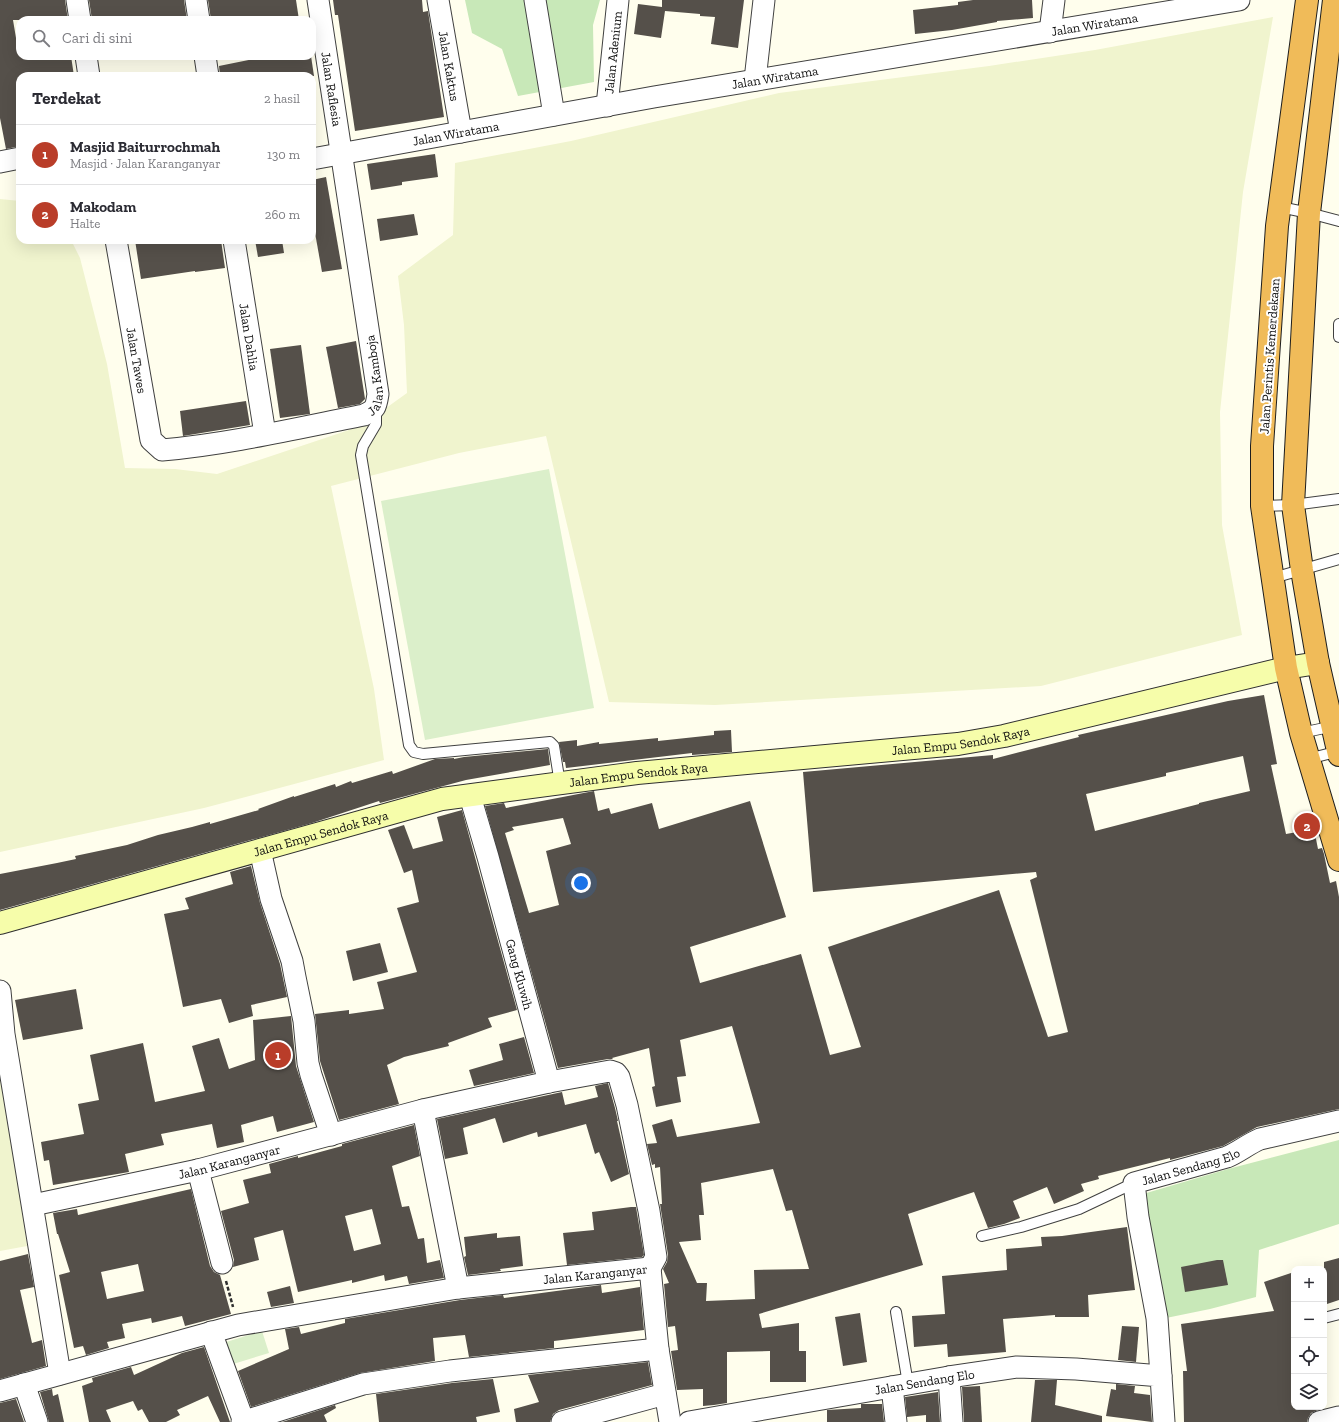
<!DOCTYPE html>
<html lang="id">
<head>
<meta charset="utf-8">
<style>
	body { margin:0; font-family:"Zilla Slab",serif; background:#f7f7f7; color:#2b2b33 }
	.controls { position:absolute; right:12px; bottom:12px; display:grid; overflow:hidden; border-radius:8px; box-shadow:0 4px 16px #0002 }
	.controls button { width:36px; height:36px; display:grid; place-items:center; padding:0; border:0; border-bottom:1px solid #e1e1e2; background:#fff; color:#2b2b33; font:20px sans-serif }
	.you { position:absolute; left:581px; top:883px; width:14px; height:14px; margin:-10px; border:3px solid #fff; border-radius:50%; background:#1a73e8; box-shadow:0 0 0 6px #1a73e833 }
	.badge { display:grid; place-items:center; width:26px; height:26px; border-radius:50%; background:#b93d29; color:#fff; font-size:13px; font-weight:700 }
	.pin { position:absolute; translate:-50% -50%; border:2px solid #fff; box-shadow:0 1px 4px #0006 }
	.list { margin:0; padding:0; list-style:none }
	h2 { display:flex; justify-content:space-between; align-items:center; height:52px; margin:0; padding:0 16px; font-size:17px }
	h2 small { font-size:13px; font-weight:400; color:#7c7c81 }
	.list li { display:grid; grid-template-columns:26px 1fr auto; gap:12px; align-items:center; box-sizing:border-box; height:60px; padding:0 16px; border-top:1px solid #e1e1e2 }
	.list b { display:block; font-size:15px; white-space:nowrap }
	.list p { margin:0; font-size:13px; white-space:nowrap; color:#7c7c81 }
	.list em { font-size:13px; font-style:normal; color:#7c7c81 }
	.icon { flex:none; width:22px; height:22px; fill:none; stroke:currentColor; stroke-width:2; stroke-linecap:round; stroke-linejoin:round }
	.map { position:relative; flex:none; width:1339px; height:1422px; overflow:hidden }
	.search { position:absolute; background:#fff; box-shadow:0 4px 16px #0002; left:16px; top:16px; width:300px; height:44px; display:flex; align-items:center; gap:10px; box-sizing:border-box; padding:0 14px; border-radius:12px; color:#7c7c81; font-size:15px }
	.panel { position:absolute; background:#fff; box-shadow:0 4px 16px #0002; left:16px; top:72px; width:300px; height:172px; border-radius:12px }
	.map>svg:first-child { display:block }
	.farmland { fill:#f0f4ce }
	.green { fill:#c8e8b8 }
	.pitch { fill:#dbefca }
	.building { fill:#55504a; fill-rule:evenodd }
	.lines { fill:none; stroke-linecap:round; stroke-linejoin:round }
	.lane-casing { stroke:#404040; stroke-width:12 }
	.street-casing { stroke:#404040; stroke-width:23 }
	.secondary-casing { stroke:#2f2f2f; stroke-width:24 }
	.highway-casing { stroke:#1e1e1e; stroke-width:24 }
	.path { stroke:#2f2f2f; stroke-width:2.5; stroke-dasharray:4 2; stroke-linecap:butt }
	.lane { stroke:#fff; stroke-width:10 }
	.street { stroke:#fff; stroke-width:21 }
	.secondary { stroke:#f6fdaa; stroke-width:22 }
	.highway { stroke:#f0bb59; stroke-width:22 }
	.labels { text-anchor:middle; stroke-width:4; stroke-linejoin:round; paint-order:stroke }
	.street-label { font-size:13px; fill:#0d0d0d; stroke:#fff }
</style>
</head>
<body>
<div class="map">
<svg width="1339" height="1422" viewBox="0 0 1339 1422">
	<rect width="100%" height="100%" fill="#fffeed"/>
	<g class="farmland">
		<polygon points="1273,17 1243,192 1220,412 1222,525 1242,635 1041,686 715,705 609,702 546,436 459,453 331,486 374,689 384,760 204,808 0,852 0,199 20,201 20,240 71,240 80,258 107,364 125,468 175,469 217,474 361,426 407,393 404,325 398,276 453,235 455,163 571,141 779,93 989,66 1095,50"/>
		<polygon points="0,1067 2,1067 27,1246 0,1251"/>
	</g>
	<g class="green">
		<polygon points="465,0 600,0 593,25 594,82 518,96 502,49 472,33"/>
		<polygon points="1339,1140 1339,1224 1259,1250 1256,1297 1210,1309 1166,1318 1143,1194 1228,1169"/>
	</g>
	<g class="pitch">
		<polygon points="549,469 594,708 425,740 381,501"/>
		<polygon points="262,1331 269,1353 230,1365 223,1343"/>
	</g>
	<g class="building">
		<polygon points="0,0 65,0 68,20 13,20 19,56 71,56 74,76 20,76 20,146 6,149 0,118"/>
		<polygon points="89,0 184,0 187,20 92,20"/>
		<polygon points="208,0 296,0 299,20 211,20"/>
		<polygon points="333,0 422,0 423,12 428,11 444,117 355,131 338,15 335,15"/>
		<polygon points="662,0 744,0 738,48 711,44 715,17 700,16 700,14 665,11 661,38 634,34 638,4 662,7"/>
		<polygon points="973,0 1032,0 1033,18 997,21 997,22 952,30 915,34 913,10 958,5 958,2"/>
		<polygon points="268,56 311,56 314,76 220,76 219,66"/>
		<polygon points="435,154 438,177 402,182 402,185 371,190 367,164"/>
		<polygon points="326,177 342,269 322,272 312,216 312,180"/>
		<polygon points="414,214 418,235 380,241 377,219"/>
		<polygon points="135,240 221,240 225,268 195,272 195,271 141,279"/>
		<polygon points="255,240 282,240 284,253 258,257"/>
		<polygon points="356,341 365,399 360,404 338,408 326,347"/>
		<polygon points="301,345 310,414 280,418 270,349"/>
		<polygon points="246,401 250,425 183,436 180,411"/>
		<path d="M1264 695 1277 764 1271 765 1286 834 1314 829 1318 849 1322 848 1324 854 1330 883 1336 881 1339 897V1109L1257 1127 1223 1146 1170 1160V1158L1098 1176 1099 1179 1081 1184 1084 1191 1054 1204 1047 1187 1013 1201 1020 1218 1004 1224 988 1228 974 1192 908 1214 923 1265 759 1314 762 1328 799 1323V1351H806V1382H770V1351L727 1352V1403L714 1405 703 1406V1389L677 1390 671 1351 678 1350 675 1326 668 1327 664 1284 669 1283 663 1269 667 1262 668 1255 660 1204H662L660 1167 655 1168V1164L652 1165 647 1144 657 1143 652 1125 672 1119 677 1137 760 1123 732 1026 680 1040 686 1076 677 1077 681 1102 656 1107 652 1087 655 1086 649 1048 612 1058 613 1059H608L558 1068 485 806 504 803 506 808 594 791 598 811 609 808 611 814 652 803 659 829 750 801 786 917 690 947 700 983 801 954 830 1055 861 1047 828 947 999 890 1048 1037 1068 1032 1030 880 1037 877 1036 872 813 892 803 772 993 755V759L1079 737 1078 735 1228 701ZM1243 756 1250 791 1199 803V804L1095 831 1086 794 1166 776V773ZM563 818 571 844 546 851 559 905 529 913 505 833 514 830 512 827ZM773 1169 786 1211 792 1210 809 1269 754 1270 755 1299 706 1301 707 1283H697L679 1242 701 1240 699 1215H704L701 1183Z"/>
		<polygon points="731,730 732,752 692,755 692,753 566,768 565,762 563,762 559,742 577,740 577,746 599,742 599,744 658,738 658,741 714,735 714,731"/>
		<polygon points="548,749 550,765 466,780 380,803 379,801 312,823 0,910 0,874 57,863 76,859 75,856 127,845 158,835 192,827 210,822 210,824 259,810 258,809 294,796 294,797 335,784 336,787 351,781 352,783 392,771 393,774 435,759 454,758 454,759 464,757"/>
		<polygon points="462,810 517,1010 488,1018 492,1027 448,1043 449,1046 404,1057 387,1065 399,1104 339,1120 320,1061 315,1014 349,1010 349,1014 384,1009 377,982 417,972 397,908 419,902 412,870 404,873 388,830 404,825 413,849 443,841 437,817"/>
		<polygon points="251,866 260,903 280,964 287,997 251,1005 253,1016 229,1023 221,999 183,1007 164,914 189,909 185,898 233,884 230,872"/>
		<polygon points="380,943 388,972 353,981 346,951"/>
		<polygon points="76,989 83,1029 23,1040 15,1000"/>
		<polygon points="291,1016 296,1066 314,1122 277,1132 273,1116 241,1125 244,1142 217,1148 212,1124 161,1134 164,1145 125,1154 129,1172 53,1185 49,1160 44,1161 41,1142 84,1134 78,1104 99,1100 90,1055 143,1043 155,1102 205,1091 192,1046 219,1038 229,1069 255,1060 253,1020"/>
		<polygon points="524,1037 534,1073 474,1086 469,1070 503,1060 499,1044"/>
		<polygon points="608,1083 615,1108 618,1121 617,1121 629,1174 611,1182 599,1152 595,1154 586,1124 538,1137 537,1132 503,1143 495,1118 463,1128 468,1154 445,1159 437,1119 562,1092 565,1105 598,1097 595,1086"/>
		<path d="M414 1125 420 1156 392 1166 402 1207 409 1206 418 1239 424 1238 427 1263 440 1260 444 1278 409 1284 407 1276 385 1281 384 1275 352 1283V1280L298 1292 283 1230 254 1238 259 1260 233 1267 234 1260 221 1211 249 1203 243 1180 271 1173 269 1164 298 1156V1158L342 1146V1144ZM372 1209 381 1244 354 1251 345 1216Z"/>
		<path d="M191 1189 210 1266 214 1272 220 1275 231 1314 185 1326 182 1316 152 1323 151 1318 122 1324 125 1338 107 1342 109 1348 86 1355 83 1346 74 1348 59 1275 70 1272 58 1234H57L53 1213 77 1209 78 1215ZM138 1264 144 1291 107 1299 101 1272Z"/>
		<polygon points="631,1207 636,1207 644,1255 642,1257 567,1265 563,1233 594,1230 592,1212"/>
		<polygon points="1127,1227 1135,1290 1088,1295 1089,1317 1055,1317 1055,1315 1003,1319 1006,1352 948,1357 947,1344 914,1347 912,1316 945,1314 942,1276 1007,1270 1006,1249 1042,1246 1041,1237 1062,1236"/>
		<polygon points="497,1233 497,1238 520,1236 523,1266 500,1269 501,1271 468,1275 464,1257 466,1256 464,1237"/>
		<polygon points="28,1254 34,1287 20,1290 32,1343 42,1340 46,1366 0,1379 0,1261"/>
		<polygon points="1339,1258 1339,1300 1324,1305 1324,1262"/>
		<polygon points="1217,1260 1223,1260 1228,1285 1185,1292 1181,1267"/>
		<polygon points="1294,1272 1294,1407 1320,1407 1320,1409 1311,1413 1308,1418 1307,1422 1184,1422 1183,1371 1187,1371 1181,1324 1274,1311 1264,1282"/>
		<polygon points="601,1285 602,1293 640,1287 644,1330 554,1341 554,1348 469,1357 465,1335 433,1338 435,1361 360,1373 251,1407 238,1371 289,1349 285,1329 299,1327 301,1334 345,1323 345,1319 460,1300 503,1295 504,1298"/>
		<polygon points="290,1286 294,1303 271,1307 267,1292"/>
		<polygon points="860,1313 867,1362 843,1366 835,1317"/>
		<polygon points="1122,1326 1139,1327 1136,1362 1118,1360"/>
		<polygon points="204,1347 230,1422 220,1422 208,1396 177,1410 180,1415 166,1422 149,1422 142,1409 138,1411 133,1401 106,1410 111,1422 89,1422 82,1386 93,1382 92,1378 131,1367 134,1375 182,1353"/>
		<polygon points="648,1362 652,1385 559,1410 553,1414 550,1422 516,1422 514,1409 539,1402 528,1375"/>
		<polygon points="493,1379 500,1412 476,1417 477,1422 379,1422 376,1394 452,1383"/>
		<polygon points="1035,1380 1057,1380 1055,1405 1102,1416 1102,1422 1031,1422"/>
		<polygon points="1116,1384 1135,1386 1134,1393 1150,1395 1152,1422 1106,1416 1111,1389 1116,1390"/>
		<polygon points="980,1386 982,1422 964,1422 962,1387"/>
		<polygon points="52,1389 53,1396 58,1394 64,1422 49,1422 40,1392"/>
		<polygon points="938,1392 940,1422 926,1422 926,1415 907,1417 905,1397"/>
		<polygon points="16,1399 24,1422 0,1422 0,1403"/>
		<polygon points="861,1404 882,1404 884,1422 827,1422 827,1410 861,1408"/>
		<polygon points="335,1405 336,1408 324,1415 327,1422 282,1422"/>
	</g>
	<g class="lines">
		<g class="lane-casing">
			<g id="lane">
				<polyline points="1280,207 1309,213 1339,221"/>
				<polyline points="1339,324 1339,337"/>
				<polyline points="376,408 376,424 363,446 361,455 409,745 414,752 423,754 550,742 554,746 560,784"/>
				<polyline points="1262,506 1293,505 1339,499"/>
				<polyline points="1273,578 1339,559"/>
				<polyline points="1301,733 1334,726"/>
				<polyline points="1308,759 1339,751"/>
				<polyline points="982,1236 1021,1227 1079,1209 1134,1183"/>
				<polyline points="896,1312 908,1384"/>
				<polyline points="1324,1318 1339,1314"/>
			</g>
		</g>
		<g class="street-casing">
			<g id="street">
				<polyline points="77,0 80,20"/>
				<polyline points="196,0 199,20"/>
				<path id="s1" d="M438 0 461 132"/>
				<polyline points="535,0 554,115"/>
				<polyline points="1050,32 1054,0"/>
				<polyline points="86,56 89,76"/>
				<polyline points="205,56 208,76"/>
				<polyline points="755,80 764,0"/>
				<path id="s2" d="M607 106 618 0"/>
				<path id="s3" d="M312 159 654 97 1239 0"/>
				<polyline points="0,162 20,158"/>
				<path id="s4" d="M116 240 151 440 162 450C230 444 297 428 364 415 376 409 376 407 378 394L318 0"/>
				<path id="s5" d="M234 240 265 434"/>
				<path id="s6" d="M470 796 488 857 549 1082"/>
				<polyline points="260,850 271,899 292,961 295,977 304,1021 308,1063 311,1075 331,1135"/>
				<polyline points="0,991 4,1034 60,1374"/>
				<polyline points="423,1110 458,1288"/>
				<polyline points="198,1170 222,1263"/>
				<path id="s7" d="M33 1205 198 1170 423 1110 549 1082 610 1071 616 1073 619 1077 627 1105 649 1211 656 1257 650 1268"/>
				<polyline points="211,1332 244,1422"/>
				<path id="s8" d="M1161 1376 1157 1318 1138 1217 1134 1183 1227 1157C1239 1152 1248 1144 1260 1139L1339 1121"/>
				<polyline points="949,1377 952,1422"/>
				<polyline points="24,1384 37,1422"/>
				<polyline points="892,1387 896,1422"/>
				<path id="s9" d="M0 1391 238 1325 458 1288 650 1268 658 1349 670 1422"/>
				<polyline points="242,1422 363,1384 450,1371 658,1349"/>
				<polyline points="562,1422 665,1394"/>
				<path id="s10" d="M689 1422 949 1377 1017 1367 1076 1369 1161 1376 1164 1422"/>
				<polyline points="1319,1422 1339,1417"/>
			</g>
		</g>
		<g class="secondary-casing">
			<g id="secondary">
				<path id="s11" d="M0 923 442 799 637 773 958 744 1004 736 1286 668 1318 663"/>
			</g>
		</g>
		<g class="highway-casing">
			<g id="highway">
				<polyline points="1307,0 1277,226 1262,446 1262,506 1286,668 1301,733 1339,860"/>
				<polyline points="1334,0 1309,213 1293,505 1302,570 1318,663 1339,755"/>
			</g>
		</g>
		<polyline class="path" points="226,1281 233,1307"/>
		<use href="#lane" class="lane"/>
		<use href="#street" class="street"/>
		<use href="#secondary" class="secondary"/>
		<use href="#highway" class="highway"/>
	</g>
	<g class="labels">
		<g class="street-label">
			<text dy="5" stroke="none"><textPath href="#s3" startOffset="794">Jalan Wiratama</textPath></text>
			<text dy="5" stroke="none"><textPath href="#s2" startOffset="54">Jalan Adenium</textPath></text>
			<text dy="5" stroke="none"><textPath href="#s1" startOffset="67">Jalan Kaktus</textPath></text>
			<text dy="5" stroke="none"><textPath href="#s3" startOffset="470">Jalan Wiratama</textPath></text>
			<text transform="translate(332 89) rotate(81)" y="5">Jalan Raflesia</text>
			<text dy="5" stroke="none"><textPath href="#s3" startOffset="146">Jalan Wiratama</textPath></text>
			<text dy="5" stroke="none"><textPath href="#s5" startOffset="98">Jalan Dahlia</textPath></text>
			<text transform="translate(1269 356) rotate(-86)" y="5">Jalan Perintis Kemerdekaan</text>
			<text dy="5" stroke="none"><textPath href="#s4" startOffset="122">Jalan Tawes</textPath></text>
			<text dy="5" stroke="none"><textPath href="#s4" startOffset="469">Jalan Kamboja</textPath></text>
			<text dy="5" stroke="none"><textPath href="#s11" startOffset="981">Jalan Empu Sendok Raya</textPath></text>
			<text dy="5" stroke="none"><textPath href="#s11" startOffset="657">Jalan Empu Sendok Raya</textPath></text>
			<text dy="5" stroke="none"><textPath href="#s11" startOffset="333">Jalan Empu Sendok Raya</textPath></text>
			<text dy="5" stroke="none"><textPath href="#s6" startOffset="185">Gang Kluwih</textPath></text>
			<text dy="5" stroke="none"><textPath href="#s7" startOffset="201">Jalan Karanganyar</textPath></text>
			<text dy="5" stroke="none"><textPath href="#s8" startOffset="254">Jalan Sendang Elo</textPath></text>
			<text dy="5" stroke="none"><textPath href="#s9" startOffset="608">Jalan Karanganyar</textPath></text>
			<text dy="5" stroke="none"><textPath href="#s10" startOffset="239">Jalan Sendang Elo</textPath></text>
		</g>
	</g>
</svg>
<div class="controls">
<button>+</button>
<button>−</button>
<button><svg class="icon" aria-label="locate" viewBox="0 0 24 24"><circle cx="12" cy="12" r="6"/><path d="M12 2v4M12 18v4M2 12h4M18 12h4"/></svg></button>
<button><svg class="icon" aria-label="layers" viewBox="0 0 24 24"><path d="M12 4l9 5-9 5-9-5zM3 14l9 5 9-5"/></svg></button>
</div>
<div class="you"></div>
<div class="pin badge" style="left:278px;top:1055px">1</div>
<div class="pin badge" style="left:1307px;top:826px">2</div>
<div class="search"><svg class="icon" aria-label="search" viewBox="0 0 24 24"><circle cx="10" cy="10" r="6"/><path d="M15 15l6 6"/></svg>Cari di sini</div>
<section class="panel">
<h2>Terdekat<small>2 hasil</small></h2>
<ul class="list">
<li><span class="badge">1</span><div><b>Masjid Baiturrochmah</b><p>Masjid · Jalan Karanganyar</p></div><em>130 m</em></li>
<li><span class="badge">2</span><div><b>Makodam</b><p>Halte</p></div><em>260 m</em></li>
</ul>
</section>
</div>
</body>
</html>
